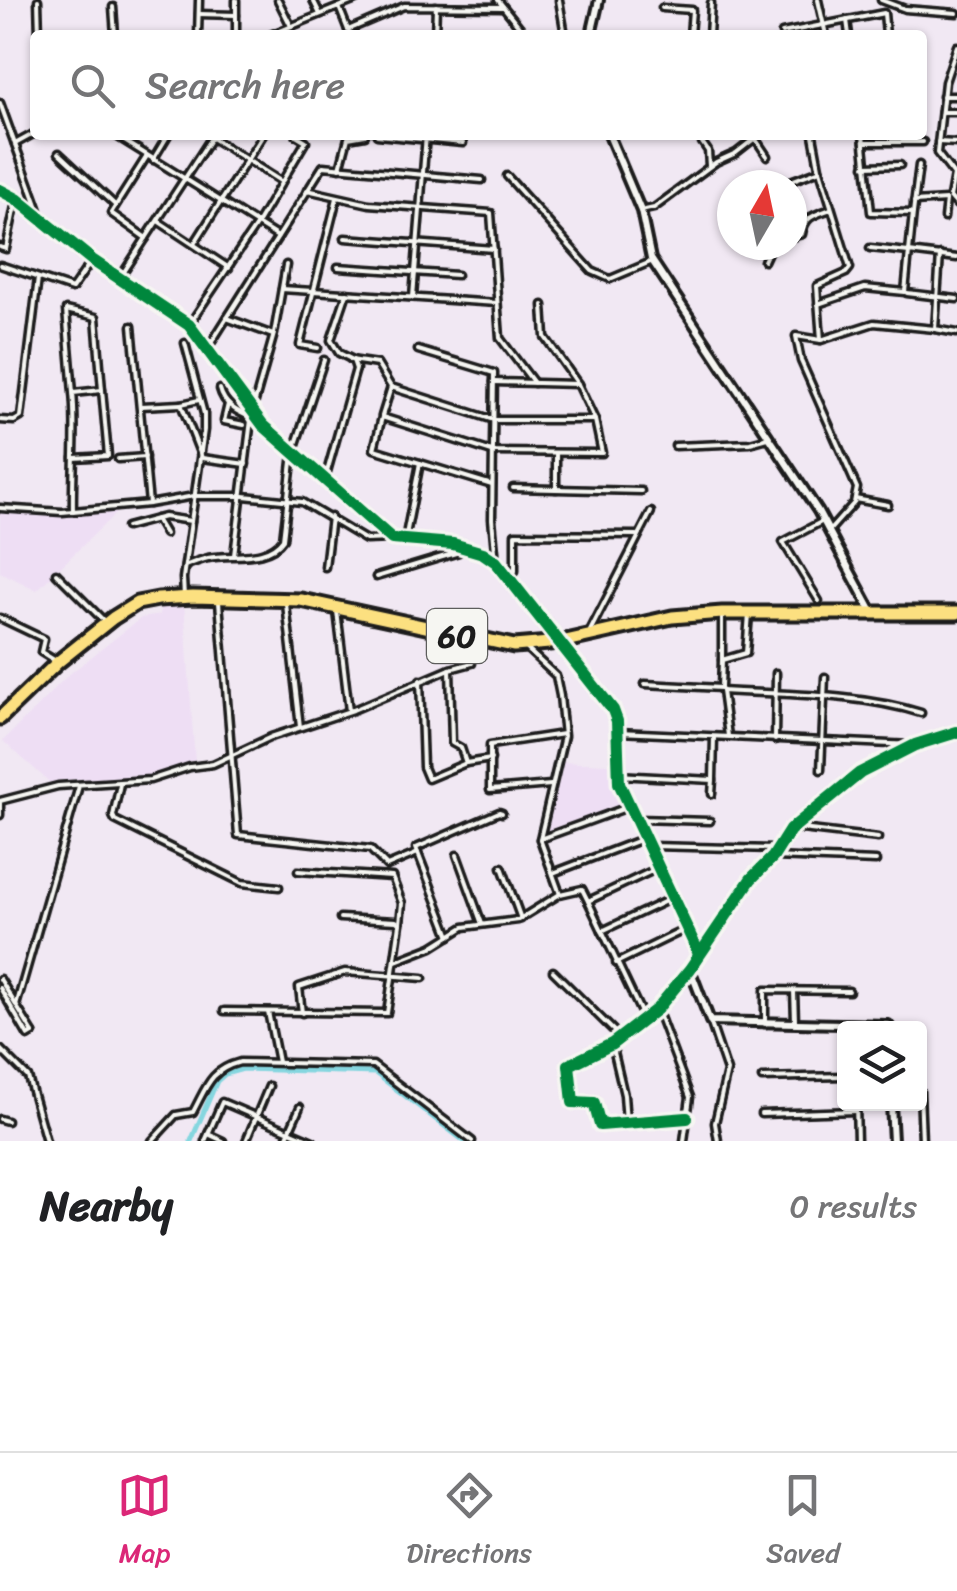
<!DOCTYPE html>
<html lang="en">
<head>
<meta charset="utf-8">
<style>
	body { margin:0; font-family:Sriracha,sans-serif; background:#f2f2f2; color:#202124 }
	.controls { position:absolute; right:30px; bottom:30px; display:grid; overflow:hidden; border-radius:10px; box-shadow:0 2px 8px #0004 }
	.controls button { width:90px; height:90px; display:grid; place-items:center; padding:0; border:0; border-bottom:2px solid #e0e0e0; background:#fff; color:#202124; font:50px sans-serif }
	.compass { position:absolute; left:717px; top:170px; width:90px; height:90px; border-radius:50%; background:#fff; box-shadow:0 2px 8px #0004; rotate:9deg }
	.list { margin:0; padding:0; list-style:none }
	h2 { display:flex; justify-content:space-between; align-items:center; height:130px; margin:0; padding:0 40px; font-size:42px }
	h2 small { font-size:32px; font-weight:400; color:#757577 }
	.icon { flex:none; width:55px; height:55px; fill:none; stroke:currentColor; stroke-width:2; stroke-linecap:round; stroke-linejoin:round }
	.map { position:relative; flex:none; width:957px; height:1141px; overflow:hidden }
	.search { position:absolute; background:#fff; box-shadow:0 2px 8px #0004; left:30px; right:30px; top:30px; height:110px; display:flex; align-items:center; gap:25px; box-sizing:border-box; padding:0 35px; border-radius:10px; color:#757577; font-size:38px }
	.sheet { height:310px; background:#fff }
	nav { display:flex; justify-content:space-around; align-items:center; box-sizing:border-box; height:140px; border-top:2px solid #e0e0e0; background:#fff; font-size:28px; color:#757577 }
	nav a { display:grid; justify-items:center; gap:5px }
	nav .on { color:#db2777 }
	.map>svg:first-child { display:block }
	.built { fill:#eedef4 }
	.lines { fill:none; stroke-linecap:round; stroke-linejoin:round }
	.canal { stroke:#85d6df; stroke-width:5 }
	.minor-casing { stroke:#1c1c1c; stroke-width:11 }
	.tertiary-casing { stroke:#1c1c1c; stroke-width:14 }
	.trunk-casing { stroke:#1c1c1c; stroke-width:19 }
	.minor { stroke:#f6f6f2; stroke-width:4 }
	.tertiary { stroke:#f6f6f2; stroke-width:6 }
	.trunk { stroke:#fce080; stroke-width:11 }
	.cycleway-casing { stroke:#f6f6f2; stroke-width:19 }
	.cycleway { stroke:#00873e; stroke-width:12 }
	.labels { text-anchor:middle; stroke-width:9; stroke-linejoin:round; paint-order:stroke }
	.shield { fill:#f6f6f2; stroke:#5d5d5c; stroke-width:2.5 }
	.shield-label { font-size:32px; font-weight:bold; fill:#1c1c1c }
</style>
</head>
<body>
<div class="map">
<svg width="957" height="1141" viewBox="0 0 957 1141">
	<rect width="100%" height="100%" fill="#f1e8f3"/>
	<filter id="ink" filterUnits="userSpaceOnUse"><feTurbulence type="fractalNoise" baseFrequency=".01" numOctaves="2"/><feDisplacementMap in="SourceGraphic" scale="20" xChannelSelector="R" yChannelSelector="G"/><feConvolveMatrix kernelMatrix="1 2 1 2 8 2 1 2 1" color-interpolation-filters="sRGB"/></filter>
	<g filter="url(#ink)">
		<g class="built">
			<polygon points="116,509 118,511 37,590 0,572 0,510 65,513"/>
			<polygon points="184,602 195,763 148,781 54,786 3,741 67,676 141,618 160,615 160,604"/>
			<polygon points="556,762 612,764 614,783 624,806 537,835"/>
		</g>
		<g class="lines">
			<polyline class="canal" points="191,1141 217,1081 225,1074 243,1069 375,1073 464,1141"/>
			<g class="minor-casing">
				<g id="minor">
					<polyline points="38,0 39,35"/>
					<polyline points="278,0 291,26"/>
					<polyline points="313,0 320,14"/>
					<polyline points="498,0 526,35"/>
					<polyline points="559,0 565,35"/>
					<polyline points="818,0 826,35"/>
					<polyline points="881,0 905,9 957,13"/>
					<polyline points="113,7 115,35"/>
					<polyline points="339,7 350,35"/>
					<polyline points="662,8 692,10 690,35"/>
					<polyline points="199,14 236,15"/>
					<polyline points="847,20 849,35"/>
					<polyline points="348,30 404,6 503,7"/>
					<polyline points="782,33 884,13 886,35"/>
					<polyline points="198,35 199,0"/>
					<polyline points="236,35 236,0"/>
					<polyline points="270,35 356,0"/>
					<polyline points="435,35 436,6"/>
					<polyline points="709,35 711,3"/>
					<polyline points="957,46 945,82 937,153 954,175 950,197 957,205"/>
					<polyline points="943,96 957,96"/>
					<polyline points="0,103 41,216"/>
					<polyline points="942,112 957,112"/>
					<polyline points="115,135 278,237"/>
					<polyline points="377,135 463,143"/>
					<polyline points="697,135 708,151 709,166"/>
					<polyline points="813,135 819,167 850,268 846,273 817,286 821,340"/>
					<polyline points="863,135 871,212 913,213 909,252 870,248"/>
					<polyline points="212,138 282,182"/>
					<polyline points="755,138 767,156"/>
					<polyline points="864,142 923,142"/>
					<polyline points="938,142 957,143"/>
					<polyline points="15,144 35,133"/>
					<polyline points="59,153 115,205"/>
					<polyline points="153,160 168,135"/>
					<polyline points="865,166 900,165"/>
					<polyline points="340,168 348,138 365,135"/>
					<polyline points="507,176 592,271 610,279 653,261"/>
					<polyline points="780,185 820,170"/>
					<polyline points="307,190 369,204 491,213 500,338 534,383"/>
					<polyline points="914,202 946,200 944,218"/>
					<polyline points="641,211 654,208 716,162 736,153 759,135"/>
					<polyline points="913,213 919,165"/>
					<polyline points="158,221 229,268"/>
					<path d="M792 237 802 234C805 216 814 215 831 209"/>
					<polyline points="146,238 111,213 147,156"/>
					<polyline points="345,238 494,249"/>
					<polyline points="194,244 263,135"/>
					<polyline points="0,247 6,249 16,201"/>
					<polyline points="940,255 935,329 957,333"/>
					<polyline points="764,261 769,250 777,245"/>
					<polyline points="0,265 72,289 92,260"/>
					<polyline points="338,267 457,275"/>
					<polyline points="120,278 213,135"/>
					<polyline points="282,289 497,303"/>
					<polyline points="907,293 957,299"/>
					<polyline points="413,297 426,135"/>
					<polyline points="818,304 865,288 905,292 909,252 957,258"/>
					<polyline points="227,318 273,335"/>
					<polyline points="189,325 257,224 306,141 296,135"/>
					<polyline points="132,326 149,504"/>
					<polyline points="208,348 323,166 482,180"/>
					<polyline points="318,348 300,345 337,198"/>
					<polyline points="418,350 494,373 492,519 496,562"/>
					<polyline points="351,360 377,364 391,387 494,420 595,420"/>
					<polyline points="494,382 578,384"/>
					<path d="M220 389C224 405 237 412 252 418"/>
					<polyline points="199,400 181,404 202,458 246,464"/>
					<polyline points="228,404 224,421 244,425"/>
					<polyline points="141,406 181,404"/>
					<polyline points="382,416 391,387"/>
					<polyline points="0,420 14,421 21,417 38,278"/>
					<polyline points="675,446 750,443 768,438"/>
					<polyline points="556,454 556,489"/>
					<polyline points="74,458 108,456 102,390"/>
					<polyline points="118,459 145,457"/>
					<polyline points="325,479 356,369 353,360 339,353 331,340 347,293"/>
					<polyline points="492,485 374,449 382,417 492,452 602,453 595,420 578,384 545,337 543,305"/>
					<polyline points="513,488 641,491"/>
					<polyline points="855,499 888,505"/>
					<polyline points="0,508 62,512 149,504 194,496 244,496 302,502 366,540 392,539"/>
					<path d="M73 511C72 471 77 433 73 393L102 390 96 317 66 310 73 393"/>
					<polyline points="156,519 165,534"/>
					<polyline points="126,527 164,517 191,521"/>
					<polyline points="829,531 854,503 857,488 801,361 796,336 821,340 874,323 935,329"/>
					<polyline points="405,540 420,463"/>
					<polyline points="234,555 252,412 274,334 286,265"/>
					<path d="M185 566C192 563 200 560 208 558 232 553 267 562 283 539L293 453 324 360"/>
					<polyline points="325,567 331,517"/>
					<polyline points="56,573 103,620"/>
					<polyline points="376,577 459,552 462,547"/>
					<polyline points="509,578 515,571 515,534 637,535"/>
					<polyline points="184,597 183,578 204,430 204,414 185,343"/>
					<polyline points="819,601 783,542 823,521"/>
					<polyline points="219,602 238,835 370,849 387,866 418,853"/>
					<polyline points="286,604 300,727"/>
					<polyline points="337,611 349,711"/>
					<polyline points="0,618 44,639 41,652 54,660"/>
					<polyline points="590,631 651,512"/>
					<polyline points="527,649 556,676 560,696 564,736 540,839 560,894"/>
					<polyline points="722,660 722,615"/>
					<polyline points="420,680 423,767 428,779 466,763 461,748 452,743 450,669 472,663 471,639"/>
					<path d="M645 684 721 688 722 691C787 695 858 693 921 713"/>
					<polyline points="721,687 722,660 746,653 749,614"/>
					<polyline points="722,691 728,736"/>
					<polyline points="618,732 913,745"/>
					<polyline points="775,740 776,673"/>
					<polyline points="466,763 491,759"/>
					<polyline points="821,770 825,677"/>
					<polyline points="617,775 713,780 712,794"/>
					<polyline points="713,780 714,737"/>
					<polyline points="120,784 113,816 115,820 242,883 279,887"/>
					<polyline points="551,785 490,790 490,745 563,734"/>
					<polyline points="0,801 58,786 150,780 190,767 213,764 271,737 353,710 450,669"/>
					<polyline points="0,803 0,815"/>
					<polyline points="638,819 710,821"/>
					<polyline points="793,828 878,838"/>
					<polyline points="540,839 628,807"/>
					<polyline points="651,846 777,849"/>
					<polyline points="457,855 482,924"/>
					<polyline points="773,857 876,861"/>
					<polyline points="502,867 521,919"/>
					<polyline points="298,871 392,877 402,903 400,923"/>
					<polyline points="553,873 642,839"/>
					<polyline points="588,901 656,869"/>
					<polyline points="602,931 670,899"/>
					<polyline points="450,936 416,848 499,812 502,813"/>
					<polyline points="699,954 751,879 773,857 790,830 860,773 915,745 957,732"/>
					<polyline points="396,961 432,947 464,927 518,920 560,894 582,889 588,901 645,1021"/>
					<polyline points="616,963 686,929"/>
					<polyline points="553,971 620,1037"/>
					<polyline points="0,979 33,1033"/>
					<polyline points="0,988 28,1036 33,1033"/>
					<polyline points="794,991 795,1021"/>
					<polyline points="16,1006 79,786"/>
					<polyline points="657,1009 690,1097 684,1141"/>
					<polyline points="224,1011 387,1013 400,924 396,921 340,918"/>
					<polyline points="268,1012 278,1062"/>
					<polyline points="302,1013 299,987 345,972 423,978"/>
					<polyline points="710,1021 727,1071 715,1123 718,1141"/>
					<polyline points="765,1024 765,990 849,991"/>
					<polyline points="612,1044 624,1095 626,1122"/>
					<polyline points="0,1049 28,1077 46,1141"/>
					<polyline points="762,1078 844,1076"/>
					<polyline points="920,1091 922,1141"/>
					<polyline points="856,1104 857,1141"/>
					<polyline points="761,1114 856,1111"/>
					<polyline points="687,1118 600,1125 594,1103 573,1102 569,1065 612,1044 645,1021 689,970"/>
					<polyline points="0,1119 7,1121"/>
					<polyline points="208,1134 223,1141"/>
					<path d="M152 1141 176 1115 193 1112C207 1086 210 1070 240 1062L373 1065 472 1141"/>
					<polyline points="205,1141 222,1102 313,1141"/>
					<polyline points="246,1141 269,1086"/>
					<polyline points="285,1141 300,1107"/>
				</g>
			</g>
			<g class="tertiary-casing">
				<g id="tertiary">
					<polyline points="591,35 599,0"/>
					<polyline points="609,135 641,211 651,259 818,511 872,612"/>
					<polyline points="0,190 17,199 92,260 189,325 263,425 392,539 453,544 483,553 496,562 613,710 617,721 619,783 699,954 690,969 710,1021 888,1025 890,1028"/>
					<polyline points="891,1104 893,1141"/>
				</g>
			</g>
			<g class="trunk-casing">
				<polyline id="trunk" points="0,718 58,662 113,618 137,603 158,599 193,597 301,600 514,646 561,642 672,617 722,613 957,613"/>
			</g>
			<use href="#minor" class="minor"/>
			<use href="#tertiary" class="tertiary"/>
			<use href="#trunk" class="trunk"/>
			<g class="cycleway-casing">
				<g id="cycleway">
					<polyline points="0,190 17,199 92,260 189,325 263,425 392,539 453,544 483,553 496,562 613,710 617,721 619,783 699,954"/>
					<polyline points="687,1118 600,1125 594,1103 573,1102 569,1065 612,1044 657,1009 690,969 751,879 773,857 790,830 860,773 915,745 957,732"/>
				</g>
			</g>
			<use href="#cycleway" class="cycleway"/>
		</g>
	</g>
	<g class="labels">
		<rect class="shield" x="427" y="609" width="60" height="54" rx="8"/>
		<g class="shield-label">
			<text x="457" y="647">60</text>
		</g>
	</g>
</svg>
<div class="controls">
<button><svg class="icon" aria-label="layers" viewBox="0 0 24 24"><path d="M12 4l9 5-9 5-9-5zM3 14l9 5 9-5"/></svg></button>
</div>
<svg class="compass" viewBox="-18 -18 36 36"><path d="M0-13l5 13h-10z" fill="#e53935"/><path d="M0 13l5-13h-10z" fill="#757577"/></svg>
<div class="search"><svg class="icon" aria-label="search" viewBox="0 0 24 24"><circle cx="10" cy="10" r="6"/><path d="M15 15l6 6"/></svg>Search here</div>
</div>
<section class="sheet">
<h2>Nearby<small>0 results</small></h2>
<ul class="list">
</ul>
</section>
<nav>
<a class="on"><svg class="icon" aria-label="map" viewBox="0 0 24 24"><path d="M3 6l6-2 6 2 6-2v14l-6 2-6-2-6 2zM9 4v14M15 6v14"/></svg>Map</a>
<a><svg class="icon" aria-label="directions" viewBox="0 0 24 24"><path d="M12 3l9 9-9 9-9-9zM9 14v-3h6M13 9l2 2-2 2"/></svg>Directions</a>
<a><svg class="icon" aria-label="saved" viewBox="0 0 24 24"><path d="M7 4h10v16l-5-4-5 4z"/></svg>Saved</a>
</nav>
</body>
</html>
